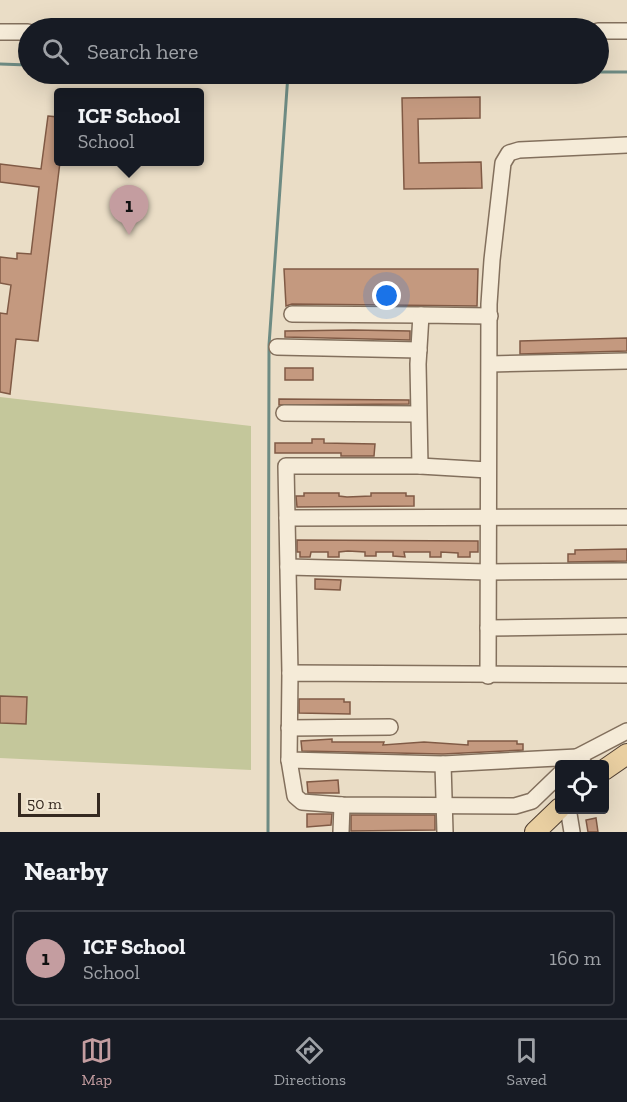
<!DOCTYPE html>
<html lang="en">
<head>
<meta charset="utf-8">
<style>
	body { margin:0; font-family:"Zilla Slab",serif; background:#20242c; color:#f1f3f6 }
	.controls { position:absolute; right:18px; bottom:18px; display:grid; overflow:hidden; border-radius:6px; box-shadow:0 6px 24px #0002 }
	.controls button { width:54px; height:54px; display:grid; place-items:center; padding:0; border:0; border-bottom:2px solid #363941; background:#171b24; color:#f1f3f6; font:30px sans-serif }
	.scale { position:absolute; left:18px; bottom:15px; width:82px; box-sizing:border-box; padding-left:6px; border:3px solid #352920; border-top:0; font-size:16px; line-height:21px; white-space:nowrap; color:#352920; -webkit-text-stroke:4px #f2e8d4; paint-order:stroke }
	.you { position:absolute; left:387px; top:296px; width:21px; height:21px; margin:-15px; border:4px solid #fff; border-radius:50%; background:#1a73e8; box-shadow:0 0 0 9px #1a73e833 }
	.badge { display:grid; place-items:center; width:39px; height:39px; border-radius:50%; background:#c49da0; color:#111; font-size:20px; font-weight:700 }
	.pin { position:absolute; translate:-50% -50px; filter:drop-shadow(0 2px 3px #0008) }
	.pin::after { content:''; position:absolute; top:32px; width:21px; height:18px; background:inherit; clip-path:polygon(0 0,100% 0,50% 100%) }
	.popup { position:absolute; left:54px; top:88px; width:150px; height:78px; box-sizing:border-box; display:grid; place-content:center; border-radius:6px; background:#171b24; filter:drop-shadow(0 2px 4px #0005); font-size:20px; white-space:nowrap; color:#9ea1a6 }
	.popup b { font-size:22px; color:#f1f3f6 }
	.popup::after { content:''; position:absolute; left:50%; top:100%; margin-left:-12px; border:12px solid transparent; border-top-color:#171b24 }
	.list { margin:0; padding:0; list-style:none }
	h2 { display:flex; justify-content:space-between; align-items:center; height:78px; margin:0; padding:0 24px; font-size:26px }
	h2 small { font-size:20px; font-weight:400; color:#9ea1a6 }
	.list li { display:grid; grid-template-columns:39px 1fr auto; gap:18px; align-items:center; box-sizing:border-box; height:96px; margin:0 12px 12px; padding:0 12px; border:2px solid #363941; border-radius:6px }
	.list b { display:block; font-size:22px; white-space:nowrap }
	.list p { margin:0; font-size:20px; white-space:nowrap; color:#9ea1a6 }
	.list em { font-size:20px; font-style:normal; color:#9ea1a6 }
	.icon { flex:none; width:33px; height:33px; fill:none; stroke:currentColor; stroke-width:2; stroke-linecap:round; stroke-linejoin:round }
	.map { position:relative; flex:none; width:627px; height:832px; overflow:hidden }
	.search { position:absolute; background:#171b24; box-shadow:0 6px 24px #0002; left:18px; right:18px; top:18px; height:66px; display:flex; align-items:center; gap:15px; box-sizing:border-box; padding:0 21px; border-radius:33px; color:#9ea1a6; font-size:22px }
	.sheet { height:186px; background:#171b24 }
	nav { display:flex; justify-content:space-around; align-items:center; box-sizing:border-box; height:84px; border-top:2px solid #363941; background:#171b24; font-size:16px; color:#9ea1a6 }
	nav a { display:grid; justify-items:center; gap:3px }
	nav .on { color:#c49da0 }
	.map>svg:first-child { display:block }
	.green { fill:#c4c79b }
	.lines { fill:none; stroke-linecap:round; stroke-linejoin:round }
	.stream { stroke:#6e8b83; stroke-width:3 }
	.building { fill:#c4997f; stroke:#805a45; stroke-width:1.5 }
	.minor-casing { stroke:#83705d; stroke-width:18 }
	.major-casing { stroke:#513f31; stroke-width:22 }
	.minor { stroke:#f5ebd8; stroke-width:15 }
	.major { stroke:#e9cfa1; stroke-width:20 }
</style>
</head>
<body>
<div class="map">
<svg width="627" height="832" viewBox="0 0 627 832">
	<rect width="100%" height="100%" fill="#eaddc6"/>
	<polygon class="green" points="0,397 251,426 251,770 0,758"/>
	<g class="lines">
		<g class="stream">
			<polyline points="0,64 28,65"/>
			<polyline points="598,72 627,72"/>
			<polyline points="268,832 269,345 288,74"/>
		</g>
	</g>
	<g class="building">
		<polygon points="480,97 480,118 418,119 419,163 481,162 482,188 404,189 402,98"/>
		<polygon points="48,116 58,117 60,162 38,341 16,339 10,394 0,392 0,313 7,314 11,285 0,283 0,257 17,259 17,253 31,254 39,187 0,182 0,164 41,169"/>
		<polygon points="284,269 478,269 477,306 292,304 286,306"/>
		<polygon points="353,330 410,331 410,340 285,337 285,331"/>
		<polygon points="627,338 627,351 520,354 520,341"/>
		<rect x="285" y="368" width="28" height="12"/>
		<polygon points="279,399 409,400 409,404 279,405"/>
		<polygon points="312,439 324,439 324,443 375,444 374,456 341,456 341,453 275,453 275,443 312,443"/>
		<polygon points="304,493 339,493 339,496 347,497 371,496 371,493 406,493 406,496 414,496 414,506 297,507 296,496 304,496"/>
		<polygon points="297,540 478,541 478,552 470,552 470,557 458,557 458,553 441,552 441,557 430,557 430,552 404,552 405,557 393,556 393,552 376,552 376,556 365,556 365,552 348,551 339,552 339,557 328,557 328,552 311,552 310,557 300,557 300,552 297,552"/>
		<polygon points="627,549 627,561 568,562 568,554 575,554 575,550"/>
		<polygon points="315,579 341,580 340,590 315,589"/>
		<polygon points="0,696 27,697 26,724 0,723"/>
		<polygon points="299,699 344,699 344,702 350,702 350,714 299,713"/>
		<polygon points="332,739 332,742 384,742 383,745 424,742 468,745 468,741 517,741 517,744 523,744 523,750 443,754 302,751 301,741"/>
		<polygon points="338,780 339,793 308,793 307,782"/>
		<polygon points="307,814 332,814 331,825 307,827"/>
		<polygon points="351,815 435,815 435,830 351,831"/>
		<polygon points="596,818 598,832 588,832 586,820"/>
	</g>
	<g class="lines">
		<g class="minor-casing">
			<g id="minor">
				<polyline points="598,31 627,31"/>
				<polyline points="0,32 28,32"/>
				<polyline points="292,314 421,315"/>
				<polyline points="277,347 419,350"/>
				<polyline points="490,364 627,361"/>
				<polyline points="284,413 418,414"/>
				<polyline points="420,466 418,364 421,315 490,316"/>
				<polyline points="287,518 627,517"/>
				<polyline points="288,567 488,572 627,571"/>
				<polyline points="488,628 627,626"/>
				<polyline points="290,673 286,466 420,466 488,470"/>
				<polyline points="488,676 489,304 492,260 503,163 509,153 519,150 627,145"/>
				<polyline points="289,728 390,727"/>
				<polyline points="289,760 295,796 302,802 342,805 515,806 532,801 560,774"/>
				<polyline points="572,762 577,757 627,731"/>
				<polyline points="443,764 445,832"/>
				<polyline points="584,764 577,757 443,764 289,760 290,673 627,675"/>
				<polyline points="569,814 572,832"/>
				<polyline points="341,832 342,805"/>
			</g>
		</g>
		<g class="major-casing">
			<g id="major">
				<polyline points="604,770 627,754"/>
				<polyline points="535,832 560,808"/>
			</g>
		</g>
		<use href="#minor" class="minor"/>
		<use href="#major" class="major"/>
	</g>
</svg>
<div class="controls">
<button><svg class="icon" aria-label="locate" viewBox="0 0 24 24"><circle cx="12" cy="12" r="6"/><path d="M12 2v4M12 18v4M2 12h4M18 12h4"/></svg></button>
</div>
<div class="scale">50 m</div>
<div class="you"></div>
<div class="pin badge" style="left:129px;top:235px">1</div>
<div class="popup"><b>ICF School</b>School</div>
<div class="search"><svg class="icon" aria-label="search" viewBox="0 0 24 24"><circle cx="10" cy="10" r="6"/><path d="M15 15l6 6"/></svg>Search here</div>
</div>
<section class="sheet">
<h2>Nearby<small></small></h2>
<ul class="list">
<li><span class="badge">1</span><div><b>ICF School</b><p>School</p></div><em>160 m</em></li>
</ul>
</section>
<nav>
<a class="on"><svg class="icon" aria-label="map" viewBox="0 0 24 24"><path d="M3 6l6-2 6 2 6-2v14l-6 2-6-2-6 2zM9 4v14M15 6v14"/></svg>Map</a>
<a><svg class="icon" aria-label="directions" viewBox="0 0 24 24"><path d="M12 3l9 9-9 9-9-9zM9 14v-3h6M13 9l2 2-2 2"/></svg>Directions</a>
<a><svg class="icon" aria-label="saved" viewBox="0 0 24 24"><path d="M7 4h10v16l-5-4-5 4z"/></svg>Saved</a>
</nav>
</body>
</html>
